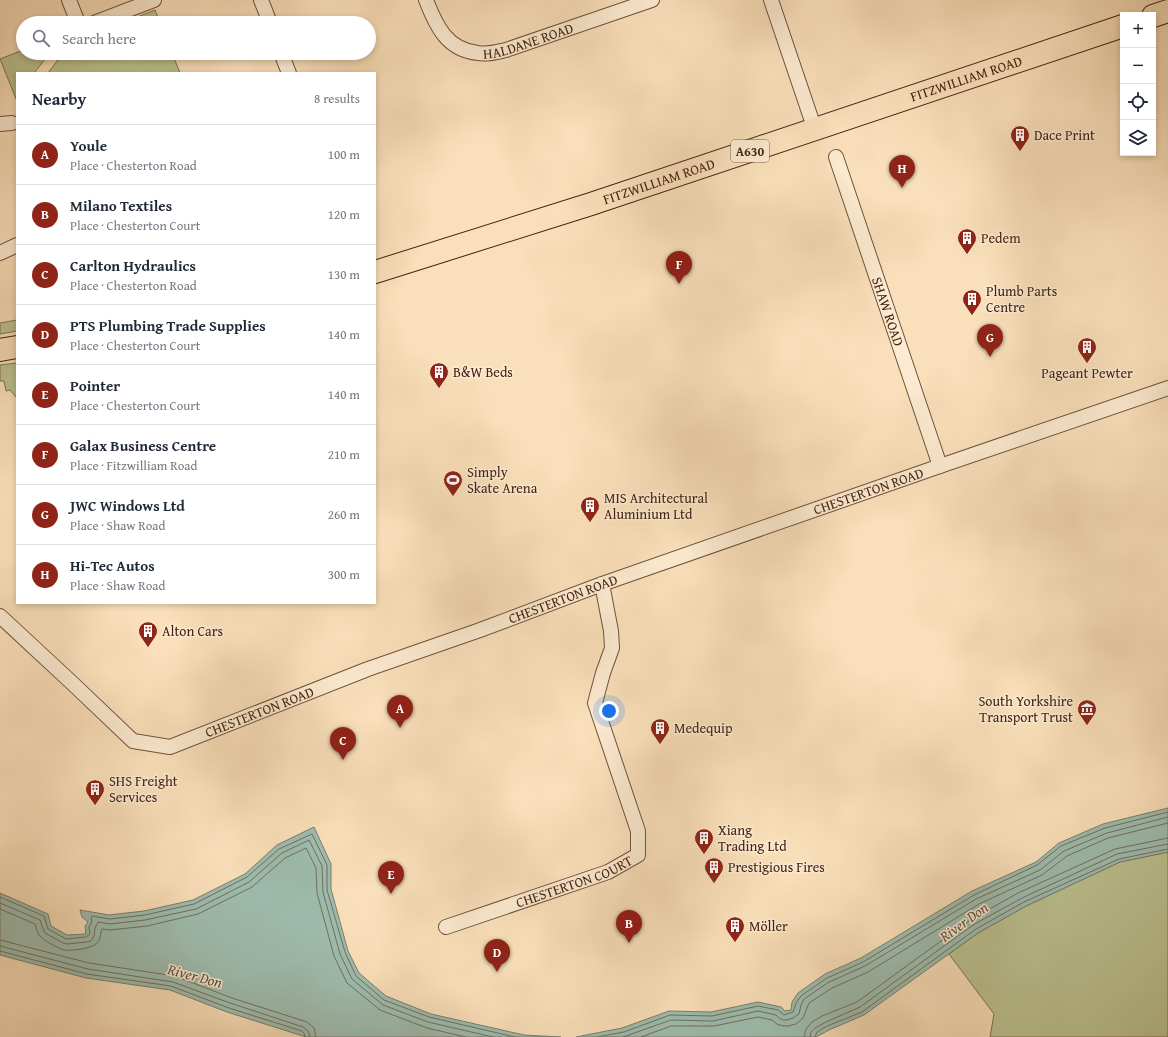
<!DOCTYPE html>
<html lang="en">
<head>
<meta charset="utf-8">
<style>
	body { margin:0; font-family:"Gentium Book Plus",serif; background:#f2f2f3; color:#1f2937 }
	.controls { position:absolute; right:12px; top:12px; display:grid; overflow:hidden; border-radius:0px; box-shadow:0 2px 6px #0003 }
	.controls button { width:36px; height:36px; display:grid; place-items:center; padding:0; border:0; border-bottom:1px solid #e0e1e3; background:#fff; color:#1f2937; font:20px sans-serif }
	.you { position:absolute; left:609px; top:711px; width:14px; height:14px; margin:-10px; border:3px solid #fff; border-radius:50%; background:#1a73e8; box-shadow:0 0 0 6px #1a73e833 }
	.badge { display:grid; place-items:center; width:26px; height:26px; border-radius:50%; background:#8f2418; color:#fff; font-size:13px; font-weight:700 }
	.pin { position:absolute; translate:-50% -33px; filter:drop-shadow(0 1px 2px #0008) }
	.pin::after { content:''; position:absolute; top:21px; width:14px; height:12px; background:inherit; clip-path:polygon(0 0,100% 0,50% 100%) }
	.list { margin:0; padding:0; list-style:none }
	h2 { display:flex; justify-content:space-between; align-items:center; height:52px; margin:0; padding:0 16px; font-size:17px }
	h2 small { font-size:13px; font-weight:400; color:#747a83 }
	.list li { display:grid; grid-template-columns:26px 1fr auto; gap:12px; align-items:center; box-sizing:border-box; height:60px; padding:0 16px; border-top:1px solid #e0e1e3 }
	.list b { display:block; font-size:15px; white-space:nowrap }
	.list p { margin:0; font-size:13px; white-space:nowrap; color:#747a83 }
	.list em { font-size:13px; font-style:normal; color:#747a83 }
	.icon { flex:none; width:22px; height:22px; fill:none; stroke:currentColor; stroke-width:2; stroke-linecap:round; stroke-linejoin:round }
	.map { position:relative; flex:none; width:1168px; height:1037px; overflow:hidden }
	.search { position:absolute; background:#fff; box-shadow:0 2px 6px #0003; left:16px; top:16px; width:360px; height:44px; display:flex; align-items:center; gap:10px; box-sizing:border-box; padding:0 14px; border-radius:22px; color:#747a83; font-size:15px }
	.panel { position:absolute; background:#fff; box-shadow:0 2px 6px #0003; left:16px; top:72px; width:360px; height:532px; border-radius:0px }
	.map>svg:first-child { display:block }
	.green { fill:#bcc291; stroke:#807251 }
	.water { fill:#9ebdaf; stroke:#7a7f70 }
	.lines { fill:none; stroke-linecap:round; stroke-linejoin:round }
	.shore { stroke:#716f60; stroke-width:1 }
	.minor-casing { stroke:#72513b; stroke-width:16 }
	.primary-casing { stroke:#442111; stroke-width:24 }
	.minor { stroke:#fcebd2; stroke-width:14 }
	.primary { stroke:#fae0ba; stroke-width:22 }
	.labels { text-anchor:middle; stroke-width:3; stroke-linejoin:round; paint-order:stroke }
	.shield { fill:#fcebd2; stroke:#7b5e4b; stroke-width:1 }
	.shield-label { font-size:13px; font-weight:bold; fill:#442111 }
	.street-label { font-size:14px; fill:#442111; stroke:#fcebd2 }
	.poi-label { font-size:14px; fill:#442111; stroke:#fcebd2; text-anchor:start }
	.water-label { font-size:15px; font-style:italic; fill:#5f5040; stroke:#fcebd2 }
</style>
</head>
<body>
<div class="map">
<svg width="1168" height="1037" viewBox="0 0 1168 1037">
	<rect width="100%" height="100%" fill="#fae0ba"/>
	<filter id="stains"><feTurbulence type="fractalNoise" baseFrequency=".005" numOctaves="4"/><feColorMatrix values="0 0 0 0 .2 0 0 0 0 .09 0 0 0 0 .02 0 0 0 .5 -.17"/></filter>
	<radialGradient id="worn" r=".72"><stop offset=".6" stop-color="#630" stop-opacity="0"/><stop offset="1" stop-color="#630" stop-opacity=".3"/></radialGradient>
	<g class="green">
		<polygon points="155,10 160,23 122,23"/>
		<polygon points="23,50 23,53 50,53 34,73 17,73 17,101 0,59"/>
		<polygon points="66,53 172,53 180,73 48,73 57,61"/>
		<polygon points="17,320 17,331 0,334 0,323"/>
		<polygon points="17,363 17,398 10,390 6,391 4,381 0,381 0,365"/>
		<polygon points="1168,852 1168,1037 990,1037 994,1014 949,954 978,933 1026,906 1120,862"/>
	</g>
	<g class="water">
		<polygon points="1168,808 1168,852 1120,862 1026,906 978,933 864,1015 829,1030 816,1037 576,1037 622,1028 669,1011 711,1012 758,1002 781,1007 785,1011 791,1010 792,1002 798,993 825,974 861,958 972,891 1036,862 1059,843 1103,824"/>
		<polygon points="314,827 331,864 331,889 348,951 359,973 386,996 431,1014 524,1035 561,1037 306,1037 227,1012 170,990 86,978 0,955 0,893 48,914 51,926 67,935 86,934 85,926 88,922 82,917 80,910 109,915 144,911 193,900 245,874 277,845"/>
	</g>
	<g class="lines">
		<g class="shore">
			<polyline points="0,897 44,916 48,929 66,939 86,937 90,934 89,927 92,922 91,918 92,916 110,919 145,915 194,904 247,877 279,849 312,834 327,865 327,890 345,952 356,976 384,1000 429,1017 515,1037"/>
			<polyline points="0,903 40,920 43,929 45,933 63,943 67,944 86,942 91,941 94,936 95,928 98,922 110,924 145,920 196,909 249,882 282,853 309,840 322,866 323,892 340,954 352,979 383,1005 428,1022 493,1037"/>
			<path d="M0 909 35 924C36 928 37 932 40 936 43 940 58 948 64 950 72 951 91 949 97 943 101 939 100 934 102 929L110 930 147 926 198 914 252 887 285 858 306 848 316 868 317 893 334 956 347 983 380 1010 427 1028 466 1037"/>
			<polyline points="0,940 89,963 175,976 232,998 307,1022 314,1028 316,1037"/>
			<polyline points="0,946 88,969 173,982 230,1003 303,1027 308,1031 310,1037"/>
			<polyline points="0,951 87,974 171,986 229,1008 302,1031 304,1033 305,1037"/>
			<polyline points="597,1037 624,1032 670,1015 712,1016 758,1006 778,1010 784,1015 793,1012 796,1003 801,996 827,978 863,962 974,895 1037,865 1061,846 1105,828 1168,812"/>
			<polyline points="623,1037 671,1020 713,1021 758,1011 776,1015 779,1018 783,1020 787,1020 793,1018 799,1014 801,1005 804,999 829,982 865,966 976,899 1040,870 1064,851 1107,833 1168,817"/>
			<polyline points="641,1037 671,1026 714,1026 758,1017 772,1020 777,1024 783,1026 788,1026 796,1024 803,1018 809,1003 832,988 868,972 979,904 1042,875 1067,856 1108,838 1168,823"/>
			<polyline points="804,1037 806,1029 812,1022 822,1016 857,1002 970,920 1018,893 1115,849 1168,838"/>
			<polyline points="810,1037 811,1032 815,1028 826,1022 860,1007 973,925 1022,898 1117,854 1168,844"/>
			<polyline points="815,1037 817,1032 827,1026 862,1012 976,929 1024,902 1119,859 1168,849"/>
		</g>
		<g class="minor-casing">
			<g id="minor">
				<polyline points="69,0 78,23"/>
				<polyline points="261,0 270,23"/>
				<path id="s1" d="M426 0C436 26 447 50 478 53 487 55 497 52 506 50L652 0"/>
				<polyline points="771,0 815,130"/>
				<polyline points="94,23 154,0"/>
				<polyline points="281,53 289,73"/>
				<polyline points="0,124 12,123"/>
				<path id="s2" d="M836 157 940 466"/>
				<polyline points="0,253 17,245"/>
				<path id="s3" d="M0 616 71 682 133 741 170 747 368 669 480 630 602 584 940 466 1168 388"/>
				<path id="s4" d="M446 927 608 872 638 855V831L595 703 603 673 612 648 611 631 602 584"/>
			</g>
		</g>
		<g class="primary-casing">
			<g id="primary">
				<polyline points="1153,16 1168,11"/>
				<path id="s5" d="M375 272 591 204 1123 26"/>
				<polyline points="0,350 17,347"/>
			</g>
		</g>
		<use href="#minor" class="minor"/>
		<use href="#primary" class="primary"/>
	</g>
	<defs>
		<g id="building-pin" transform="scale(1)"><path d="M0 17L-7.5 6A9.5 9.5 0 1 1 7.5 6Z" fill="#8f2418" stroke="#fcebd2"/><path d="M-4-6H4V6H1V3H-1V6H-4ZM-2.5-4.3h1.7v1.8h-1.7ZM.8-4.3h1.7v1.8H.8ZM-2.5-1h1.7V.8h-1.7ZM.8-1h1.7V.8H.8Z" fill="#fff"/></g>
		<g id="stadium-pin" transform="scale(1)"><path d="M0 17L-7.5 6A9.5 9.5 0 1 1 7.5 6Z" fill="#8f2418" stroke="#fcebd2"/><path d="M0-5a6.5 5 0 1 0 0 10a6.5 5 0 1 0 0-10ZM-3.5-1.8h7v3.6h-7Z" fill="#fff"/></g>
		<g id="museum-pin" transform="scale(1)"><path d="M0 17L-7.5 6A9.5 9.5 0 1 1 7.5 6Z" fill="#8f2418" stroke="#fcebd2"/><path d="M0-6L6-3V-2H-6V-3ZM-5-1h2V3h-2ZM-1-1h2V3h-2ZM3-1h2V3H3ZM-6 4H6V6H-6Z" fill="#fff"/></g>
	</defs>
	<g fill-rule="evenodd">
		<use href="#building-pin" x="1020" y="135"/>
		<use href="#building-pin" x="967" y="238"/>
		<use href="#building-pin" x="972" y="299"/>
		<use href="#building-pin" x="1087" y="347"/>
		<use href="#building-pin" x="439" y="372"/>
		<use href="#stadium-pin" x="453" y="480"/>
		<use href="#building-pin" x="590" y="506"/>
		<use href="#building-pin" x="148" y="631"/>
		<use href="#museum-pin" x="1087" y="709"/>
		<use href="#building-pin" x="660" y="728"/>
		<use href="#building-pin" x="95" y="789"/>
		<use href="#building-pin" x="704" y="838"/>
		<use href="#building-pin" x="714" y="867"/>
		<use href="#building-pin" x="735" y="926"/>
	</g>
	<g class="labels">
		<rect class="shield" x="731" y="140" width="38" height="22" rx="3"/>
		<g class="shield-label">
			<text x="750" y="156">A630</text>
		</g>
		<g class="street-label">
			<text dy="5" stroke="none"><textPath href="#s1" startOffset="131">HALDANE ROAD</textPath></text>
			<text dy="5" stroke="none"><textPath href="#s5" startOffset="622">FITZWILLIAM ROAD</textPath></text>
			<text dy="5" stroke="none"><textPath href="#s5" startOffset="298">FITZWILLIAM ROAD</textPath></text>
			<text dy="5" stroke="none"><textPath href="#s2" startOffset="163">SHAW ROAD</textPath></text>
			<text dy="5" stroke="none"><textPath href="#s3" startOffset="964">CHESTERTON ROAD</textPath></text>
			<text dy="5" stroke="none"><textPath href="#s3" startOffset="640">CHESTERTON ROAD</textPath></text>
			<text dy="5" stroke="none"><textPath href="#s3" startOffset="316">CHESTERTON ROAD</textPath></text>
			<text dy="5" stroke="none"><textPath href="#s4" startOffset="136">CHESTERTON COURT</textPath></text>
		</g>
		<g class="poi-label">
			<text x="1034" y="140">Dace Print</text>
			<text x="981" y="243">Pedem</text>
			<text x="986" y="296">Plumb Parts<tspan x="986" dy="16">Centre</tspan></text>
			<text x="453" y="377">B&amp;W Beds</text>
			<text x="1087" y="378" text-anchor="middle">Pageant Pewter</text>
			<text x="467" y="477">Simply<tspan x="467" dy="16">Skate Arena</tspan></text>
			<text x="604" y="503">MIS Architectural<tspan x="604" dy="16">Aluminium Ltd</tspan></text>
			<text x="162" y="636">Alton Cars</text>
			<text x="1073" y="706" text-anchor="end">South Yorkshire<tspan x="1073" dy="16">Transport Trust</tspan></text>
			<text x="674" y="733">Medequip</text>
			<text x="109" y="786">SHS Freight<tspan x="109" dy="16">Services</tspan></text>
			<text x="718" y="835">Xiang<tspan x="718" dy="16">Trading Ltd</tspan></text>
			<text x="728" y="872">Prestigious Fires</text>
			<text x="749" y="931">Möller</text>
		</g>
		<g class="water-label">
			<text transform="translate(964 922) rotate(-36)" y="5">River Don</text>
			<text transform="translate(195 976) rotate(15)" y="5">River Don</text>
		</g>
	</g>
	<rect width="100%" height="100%" filter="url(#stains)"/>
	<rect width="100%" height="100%" fill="url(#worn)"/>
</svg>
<div class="controls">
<button>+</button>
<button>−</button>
<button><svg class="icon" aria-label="locate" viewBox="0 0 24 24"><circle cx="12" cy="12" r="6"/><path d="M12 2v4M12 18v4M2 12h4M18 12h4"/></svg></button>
<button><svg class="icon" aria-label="layers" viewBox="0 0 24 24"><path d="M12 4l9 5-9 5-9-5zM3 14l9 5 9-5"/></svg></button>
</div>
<div class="you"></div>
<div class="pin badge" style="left:400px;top:728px">A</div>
<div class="pin badge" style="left:629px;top:943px">B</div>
<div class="pin badge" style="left:343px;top:760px">C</div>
<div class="pin badge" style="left:497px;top:972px">D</div>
<div class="pin badge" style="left:391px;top:894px">E</div>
<div class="pin badge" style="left:679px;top:284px">F</div>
<div class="pin badge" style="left:990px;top:357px">G</div>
<div class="pin badge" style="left:902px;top:188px">H</div>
<div class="search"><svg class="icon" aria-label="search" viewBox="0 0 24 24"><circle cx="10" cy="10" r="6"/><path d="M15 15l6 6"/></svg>Search here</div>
<section class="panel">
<h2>Nearby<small>8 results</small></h2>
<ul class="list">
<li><span class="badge">A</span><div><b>Youle</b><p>Place · Chesterton Road</p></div><em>100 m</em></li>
<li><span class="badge">B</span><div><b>Milano Textiles</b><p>Place · Chesterton Court</p></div><em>120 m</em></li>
<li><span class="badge">C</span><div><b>Carlton Hydraulics</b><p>Place · Chesterton Road</p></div><em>130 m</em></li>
<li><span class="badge">D</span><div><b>PTS Plumbing Trade Supplies</b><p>Place · Chesterton Court</p></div><em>140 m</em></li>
<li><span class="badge">E</span><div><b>Pointer</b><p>Place · Chesterton Court</p></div><em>140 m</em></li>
<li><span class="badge">F</span><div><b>Galax Business Centre</b><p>Place · Fitzwilliam Road</p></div><em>210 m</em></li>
<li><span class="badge">G</span><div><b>JWC Windows Ltd</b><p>Place · Shaw Road</p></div><em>260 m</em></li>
<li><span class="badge">H</span><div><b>Hi-Tec Autos</b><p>Place · Shaw Road</p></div><em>300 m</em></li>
</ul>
</section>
</div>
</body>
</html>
